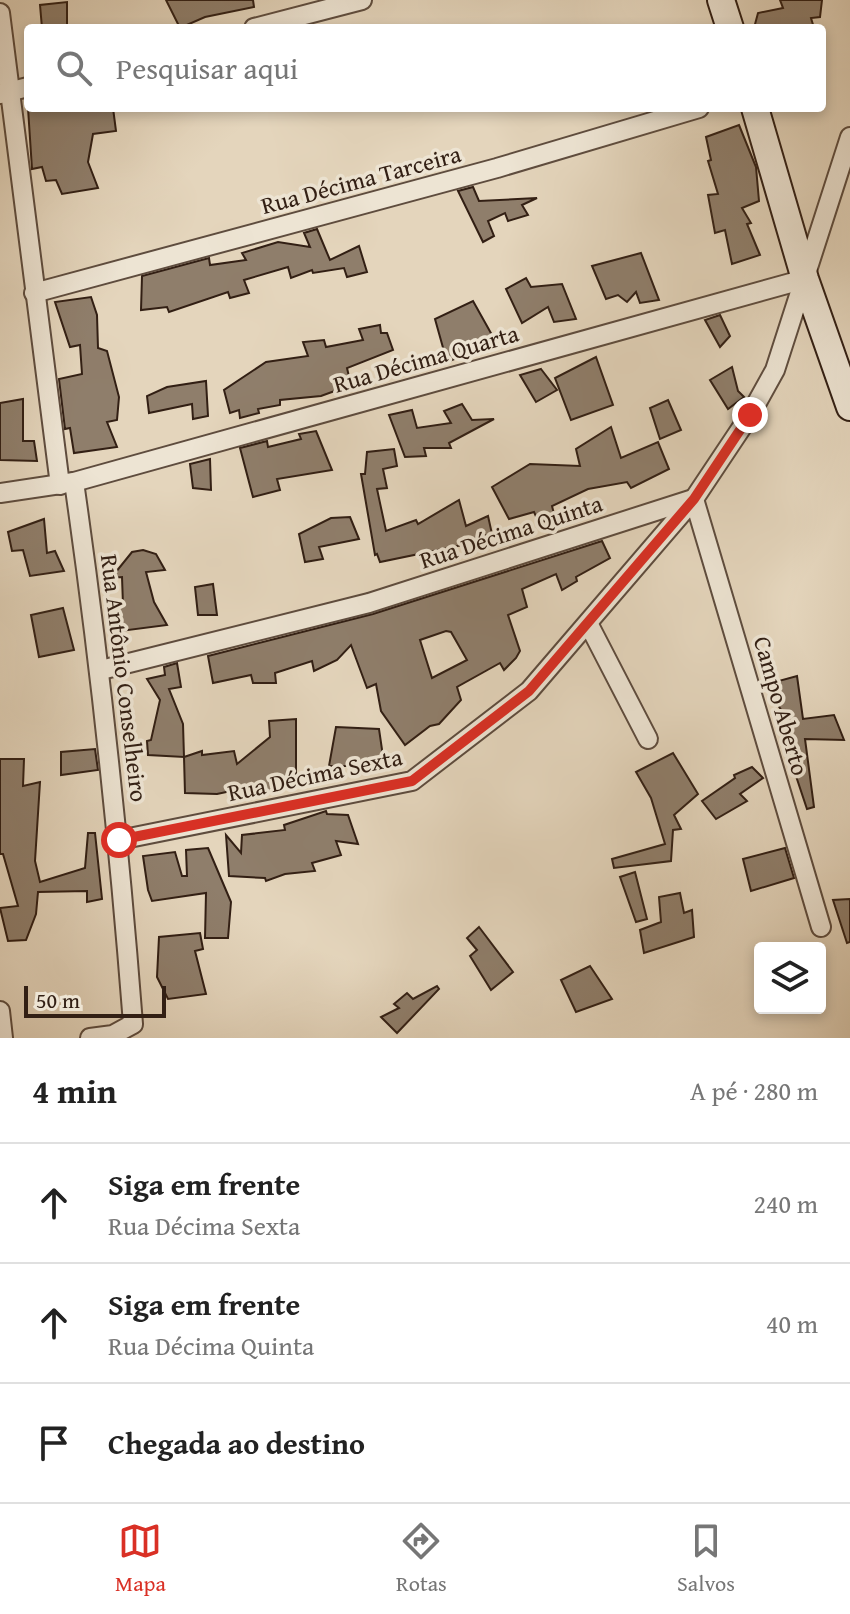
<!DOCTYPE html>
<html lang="pt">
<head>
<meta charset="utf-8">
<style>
	body { margin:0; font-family:"Gentium Book Plus",serif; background:#f2f2f2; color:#222 }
	.controls { position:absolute; right:24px; bottom:24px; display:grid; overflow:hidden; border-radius:8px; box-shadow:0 4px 12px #0003 }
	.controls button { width:72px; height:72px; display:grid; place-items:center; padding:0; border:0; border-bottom:2px solid #e0e0e0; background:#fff; color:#222; font:40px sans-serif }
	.scale { position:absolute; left:24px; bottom:20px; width:142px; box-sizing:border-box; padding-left:8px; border:4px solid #321f14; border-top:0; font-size:22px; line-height:28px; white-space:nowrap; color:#321f14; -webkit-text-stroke:6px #ede4d3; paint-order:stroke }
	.stop { position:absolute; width:24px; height:24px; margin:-18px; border:6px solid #d93025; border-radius:50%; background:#fff }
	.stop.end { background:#d93025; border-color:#fff; box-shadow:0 2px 8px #0008 }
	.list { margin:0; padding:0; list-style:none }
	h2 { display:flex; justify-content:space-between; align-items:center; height:104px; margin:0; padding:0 32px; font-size:34px }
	h2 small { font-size:26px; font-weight:400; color:#767676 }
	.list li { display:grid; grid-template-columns:52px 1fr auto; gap:24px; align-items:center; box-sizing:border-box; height:120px; padding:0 32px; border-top:2px solid #e0e0e0 }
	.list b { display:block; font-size:30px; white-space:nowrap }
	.list p { margin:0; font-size:26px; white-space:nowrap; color:#767676 }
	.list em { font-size:26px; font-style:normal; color:#767676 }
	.icon { flex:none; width:44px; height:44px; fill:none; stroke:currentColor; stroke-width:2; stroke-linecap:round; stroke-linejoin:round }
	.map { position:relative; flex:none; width:850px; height:1038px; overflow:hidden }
	.search { position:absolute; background:#fff; box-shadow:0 4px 12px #0003; left:24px; right:24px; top:24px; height:88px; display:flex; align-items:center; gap:20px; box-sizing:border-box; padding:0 28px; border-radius:8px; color:#767676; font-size:30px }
	.sheet { height:464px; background:#fff }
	nav { display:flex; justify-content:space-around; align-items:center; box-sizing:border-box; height:112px; border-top:2px solid #e0e0e0; background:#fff; font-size:22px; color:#767676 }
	nav a { display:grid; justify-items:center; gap:4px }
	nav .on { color:#d93025 }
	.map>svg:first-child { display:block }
	.building { fill:#8f7e6b; stroke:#321f14; stroke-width:2; fill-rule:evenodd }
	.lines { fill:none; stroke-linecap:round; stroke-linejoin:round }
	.street-casing { stroke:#5e4c3e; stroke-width:22 }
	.secondary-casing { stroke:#321f14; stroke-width:30 }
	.street { stroke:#ede4d3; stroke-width:18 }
	.secondary { stroke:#ede4d3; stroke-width:26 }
	.route { stroke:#d93025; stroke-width:10 }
	.labels { text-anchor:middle; stroke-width:7; stroke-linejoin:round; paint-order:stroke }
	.street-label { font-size:24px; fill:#321f14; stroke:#ede4d3 }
</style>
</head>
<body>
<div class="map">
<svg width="850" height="1038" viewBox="0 0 850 1038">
	<rect width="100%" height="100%" fill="#e4d5bc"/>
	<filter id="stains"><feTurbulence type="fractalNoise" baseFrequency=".0025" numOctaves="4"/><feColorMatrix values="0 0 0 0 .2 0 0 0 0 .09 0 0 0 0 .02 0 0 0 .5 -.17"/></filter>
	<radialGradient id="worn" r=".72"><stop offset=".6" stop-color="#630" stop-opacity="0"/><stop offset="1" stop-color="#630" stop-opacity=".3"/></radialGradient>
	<g class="building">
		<polygon points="166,0 253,0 254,7 205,17 180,28"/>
		<polygon points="780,0 822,0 820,17 811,18 814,28 754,28 758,13 783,8"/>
		<polygon points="67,2 67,28 42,28 40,5"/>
		<polygon points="28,108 113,108 116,131 93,134 88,162 98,188 62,194 56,180 46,181 42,167 32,169"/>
		<polygon points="739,125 756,167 759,201 742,208 751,223 747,224 760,255 732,264 725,230 715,233 708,195 718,194 708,161 711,160 706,137"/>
		<polygon points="473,187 479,201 537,198 522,205 528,215 508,221 505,213 488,221 494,236 483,242 458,191"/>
		<polygon points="317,229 330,260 359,246 367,272 347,277 344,268 313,273 312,270 291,278 288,267 244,280 249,293 230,298 228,292 169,312 167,307 141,310 142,276 209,258 210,265 246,260 242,253 278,242 310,247 304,233"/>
		<polygon points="641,253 659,300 640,303 636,292 627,302 618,295 606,299 592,266"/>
		<polygon points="526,278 531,287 562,284 576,319 554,322 548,307 522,323 506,289"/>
		<polygon points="91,297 97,315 98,348 107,351 119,397 117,420 107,422 117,447 74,453 70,428 65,429 59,379 82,374 80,345 70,347 55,302"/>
		<polygon points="473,301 492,335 462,356 447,362 435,319"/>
		<polygon points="720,315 730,336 720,347 705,320"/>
		<polygon points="380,325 381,333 387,333 393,350 347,368 351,385 321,396 280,400 280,405 258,409 259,413 240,418 239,410 230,413 224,390 266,362 308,356 303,342 324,340 326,347 363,340 359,329"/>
		<polygon points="596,357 613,405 571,420 555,378"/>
		<polygon points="732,367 738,391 744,397 728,409 710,380"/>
		<polygon points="541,369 557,390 536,402 520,375"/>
		<polygon points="206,381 208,416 193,419 192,404 149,413 147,396 167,387"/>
		<polygon points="23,399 23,441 34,441 37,461 0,460 0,403"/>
		<polygon points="668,400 681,430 660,439 650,408"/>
		<polygon points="462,404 472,420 494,419 449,443 451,448 424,448 426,456 405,457 389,415 412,410 417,428 451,423 444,411"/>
		<polygon points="611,427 621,458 658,442 669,469 631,488 627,482 588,489 552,506 555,518 539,523 534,512 509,519 492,487 530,464 580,466 576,449"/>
		<polygon points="316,431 332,470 277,479 280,490 253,497 240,448 267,441 268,447 301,439 299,434"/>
		<polygon points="394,449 397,466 383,469 387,488 377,489 386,531 416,520 418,524 459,500 466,526 488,516 492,534 470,539 472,543 380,562 377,554 375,555 361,474 365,474 367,452"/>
		<polygon points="210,459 211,490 193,488 190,464"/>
		<polygon points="350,517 359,539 319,547 323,559 305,562 299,534 331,518"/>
		<polygon points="44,519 47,553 55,551 64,571 30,576 23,550 12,551 8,532"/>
		<path d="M602 541 610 558 576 577 577 581 562 590 556 574 522 589 527 607 508 615 520 651 516 658 504 670 500 663 457 687 461 700 439 724 430 726 405 745 381 711 376 684 367 688 351 645 337 660 314 671 312 661 275 673 276 683H253L251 675 213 683 208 656 373 614ZM446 631 451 632 467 660 432 678 420 640Z"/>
		<polygon points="143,550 156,554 165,570 146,572 154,602 167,625 113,632 109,610 123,605 122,577 111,578 132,552"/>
		<polygon points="213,584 217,615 198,615 195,587"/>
		<polygon points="63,608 74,650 39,657 31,615"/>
		<polygon points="177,663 181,687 169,689 183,724 184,757 148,755 147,741 151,740 160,700 147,679 165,675 164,667"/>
		<polygon points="797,676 803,719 834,715 844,740 805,739 814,807 807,809 785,743 784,714 764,685"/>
		<polygon points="296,719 296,785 271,787 272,791 253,796 250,787 217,794 185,793 184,757 202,751 202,755 234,751 237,764 270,737 269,721"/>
		<polygon points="336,727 379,729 385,770 358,774 359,766 329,766"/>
		<polygon points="95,749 98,770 61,775 61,752"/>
		<polygon points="673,753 698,794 674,815 681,829 673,830 671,861 614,868 612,859 665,844 651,798 636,772"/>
		<polygon points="0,759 24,759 23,786 40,782 35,861 40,882 85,868 88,833 95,833 102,899 87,902 87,891 38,892 36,914 26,940 8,941 0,908 18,906 3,854 0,854"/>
		<polygon points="752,767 763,778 740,794 747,801 716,819 702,801 735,778 734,775"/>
		<polygon points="326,811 327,814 348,815 358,844 336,841 341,855 312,863 315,871 285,874 266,881 265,878 229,876 226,835 241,853 242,835 285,830 284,825"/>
		<polygon points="208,848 231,902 228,938 205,938 206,893 152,901 148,890 143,856 175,852 182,876 187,876 186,850"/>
		<polygon points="785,848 794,878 751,891 743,859"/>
		<polygon points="635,872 647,919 636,922 620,877"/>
		<polygon points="680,893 684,913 692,910 694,937 644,953 640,930 661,922 659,897"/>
		<polygon points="850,899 850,942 847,943 833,900"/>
		<polygon points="479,927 513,972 491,990 470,956 477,950 467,938"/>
		<polygon points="200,933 203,949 195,951 206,994 168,999 157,977 159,937"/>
		<polygon points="590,966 612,999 576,1012 561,980"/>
		<polygon points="437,986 439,989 397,1033 381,1017 399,1008 394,1004 407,993 413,999"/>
	</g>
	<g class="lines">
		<g class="street-casing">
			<g id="street">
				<polyline points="0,13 60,485"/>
				<polyline points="254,28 362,0"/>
				<polyline points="0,94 28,87"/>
				<polyline points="34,293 497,168 699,108"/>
				<path d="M74 482C100 662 119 842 133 1024L113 1035 90 1038"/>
				<polyline points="0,493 74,482 805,279"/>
				<polyline points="694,499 821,927"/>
				<polyline points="589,625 648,739"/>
				<polyline points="101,670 369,603 693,499"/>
				<polyline points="119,840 412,781 529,691 694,499 750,415 775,370 850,137"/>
				<polyline points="0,1011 3,1038"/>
			</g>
		</g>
		<g class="secondary-casing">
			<g id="secondary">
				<polyline points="721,0 730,28"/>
				<polyline points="755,108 805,279 850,407"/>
			</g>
		</g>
		<use href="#street" class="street"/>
		<use href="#secondary" class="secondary"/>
	</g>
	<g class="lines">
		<polyline class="route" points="119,840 412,781 529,691 694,499 750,415"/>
	</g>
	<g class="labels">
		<g class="street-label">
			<text transform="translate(361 180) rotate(-15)" y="8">Rua Décima Tarceira</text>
			<text transform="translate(426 359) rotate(-16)" y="8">Rua Décima Quarta</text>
			<text transform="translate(511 532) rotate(-18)" y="8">Rua Décima Quinta</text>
			<text transform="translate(124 678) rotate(83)" y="8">Rua Antônio Conselheiro</text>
			<text transform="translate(781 706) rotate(74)" y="8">Campo Aberto</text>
			<text transform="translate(315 775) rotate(-12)" y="8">Rua Décima Sexta</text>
		</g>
	</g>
	<rect width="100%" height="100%" filter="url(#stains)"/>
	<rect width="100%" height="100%" fill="url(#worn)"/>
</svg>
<div class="controls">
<button><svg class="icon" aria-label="layers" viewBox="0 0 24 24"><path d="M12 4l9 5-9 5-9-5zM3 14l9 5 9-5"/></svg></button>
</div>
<div class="scale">50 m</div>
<div class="stop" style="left:119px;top:840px"></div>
<div class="stop end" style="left:750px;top:415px"></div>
<div class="search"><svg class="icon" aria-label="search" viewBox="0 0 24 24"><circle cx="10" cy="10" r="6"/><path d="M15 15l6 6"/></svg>Pesquisar aqui</div>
</div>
<section class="sheet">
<h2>4 min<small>A pé · 280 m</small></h2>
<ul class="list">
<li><svg class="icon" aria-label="ahead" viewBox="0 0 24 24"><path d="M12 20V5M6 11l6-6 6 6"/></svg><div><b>Siga em frente</b><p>Rua Décima Sexta</p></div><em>240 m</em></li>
<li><svg class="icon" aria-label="ahead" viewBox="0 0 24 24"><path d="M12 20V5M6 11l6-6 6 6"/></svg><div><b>Siga em frente</b><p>Rua Décima Quinta</p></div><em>40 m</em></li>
<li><svg class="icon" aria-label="arrive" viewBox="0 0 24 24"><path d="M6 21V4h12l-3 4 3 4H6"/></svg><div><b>Chegada ao destino</b></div></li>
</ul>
</section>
<nav>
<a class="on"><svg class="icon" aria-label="map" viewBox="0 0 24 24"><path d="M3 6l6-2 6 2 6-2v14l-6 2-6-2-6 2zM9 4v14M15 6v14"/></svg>Mapa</a>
<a><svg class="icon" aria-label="directions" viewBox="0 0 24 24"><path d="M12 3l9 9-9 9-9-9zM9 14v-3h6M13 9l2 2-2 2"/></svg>Rotas</a>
<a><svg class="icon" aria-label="saved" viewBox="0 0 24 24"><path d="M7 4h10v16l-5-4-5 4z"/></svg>Salvos</a>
</nav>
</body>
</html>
